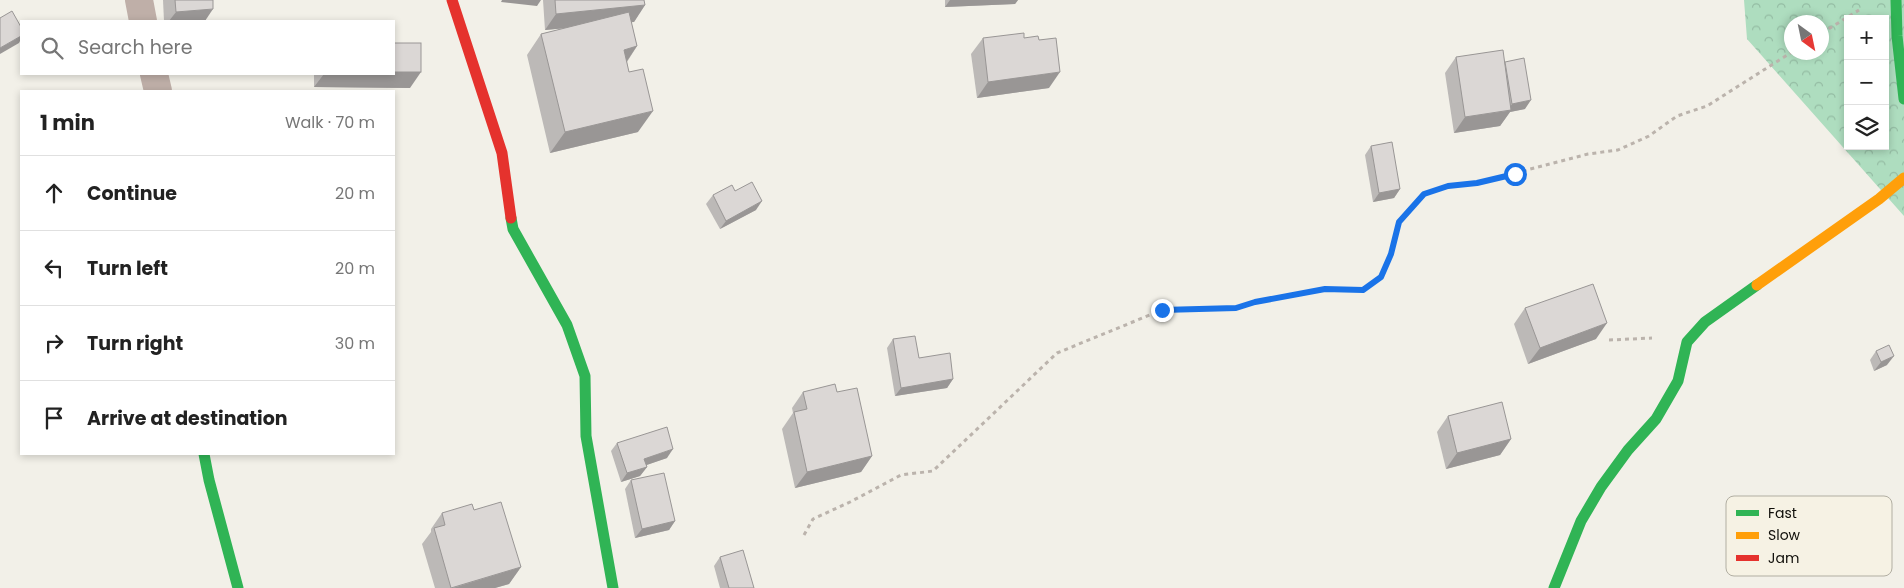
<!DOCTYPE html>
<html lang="en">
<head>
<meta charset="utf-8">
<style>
	body { margin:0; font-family:Poppins,sans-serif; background:#f6f6f6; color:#222 }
	.controls { position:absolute; right:15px; top:15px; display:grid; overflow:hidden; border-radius:0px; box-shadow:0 2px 8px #0003 }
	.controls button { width:45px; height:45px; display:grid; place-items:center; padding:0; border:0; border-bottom:1px solid #e0e0e0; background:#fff; color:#222; font:25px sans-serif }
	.compass { position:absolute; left:1784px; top:15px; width:45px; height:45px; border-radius:50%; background:#fff; box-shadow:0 2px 8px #0003; rotate:147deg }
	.stop { position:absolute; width:15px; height:15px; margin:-11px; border:4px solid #1a73e8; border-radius:50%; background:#fff }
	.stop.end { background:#1a73e8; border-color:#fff; box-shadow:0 1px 5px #0008 }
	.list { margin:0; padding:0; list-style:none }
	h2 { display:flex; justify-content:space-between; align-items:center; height:65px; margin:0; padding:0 20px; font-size:21px }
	h2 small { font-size:16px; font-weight:400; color:#767676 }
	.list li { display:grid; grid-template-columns:32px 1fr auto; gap:15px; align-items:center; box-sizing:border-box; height:75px; padding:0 20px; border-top:1px solid #e0e0e0 }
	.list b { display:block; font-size:19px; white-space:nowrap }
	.list em { font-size:16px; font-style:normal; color:#767676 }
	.icon { flex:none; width:28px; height:28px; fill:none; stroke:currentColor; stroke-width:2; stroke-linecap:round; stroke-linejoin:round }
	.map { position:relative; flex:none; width:1904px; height:588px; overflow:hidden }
	.search { position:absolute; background:#fff; box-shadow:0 2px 8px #0003; left:20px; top:20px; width:375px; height:55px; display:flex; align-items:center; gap:12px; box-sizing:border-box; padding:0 18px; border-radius:0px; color:#767676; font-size:19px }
	.panel { position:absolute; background:#fff; box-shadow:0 2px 8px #0003; left:20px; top:90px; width:375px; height:365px; border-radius:0px }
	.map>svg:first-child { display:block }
	.forest { fill:url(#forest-crowns); fill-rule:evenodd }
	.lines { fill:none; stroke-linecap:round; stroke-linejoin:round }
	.path { stroke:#bbb3ac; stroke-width:3; stroke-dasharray:4 4; stroke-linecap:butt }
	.street { stroke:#bfafa8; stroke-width:28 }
	.fast { stroke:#30b455; stroke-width:11 }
	.slow { stroke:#ff9f0a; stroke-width:11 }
	.jam { stroke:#e5322d; stroke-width:11 }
	.wall { fill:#bcb9b7 }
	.shaded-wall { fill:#999695 }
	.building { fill:#dbd7d5; stroke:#999695 }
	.route { stroke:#1a73e8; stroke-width:6 }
	.key { fill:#f6f2e4; stroke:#b1aea2; stroke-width:1 }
	.key-label { font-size:14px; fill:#0f0e09 }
</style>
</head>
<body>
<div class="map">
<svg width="1904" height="588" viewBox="0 0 1904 588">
	<defs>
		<pattern id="forest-crowns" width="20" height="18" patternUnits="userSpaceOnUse" patternTransform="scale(1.25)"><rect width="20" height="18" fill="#aeddbf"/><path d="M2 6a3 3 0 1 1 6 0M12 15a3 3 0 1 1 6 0" fill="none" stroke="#94bca3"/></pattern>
	</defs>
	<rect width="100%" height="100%" fill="#f2f0e8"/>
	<path class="forest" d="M1744 0H1904V216L1747 39ZM1848 19H1885V146H1848ZM1792 22H1822V52H1792Z"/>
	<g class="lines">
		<g class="path">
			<polyline points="1822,33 1859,10"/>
			<polyline points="1609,340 1652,338"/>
			<polyline points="804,535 813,519 850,502 901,475 933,471 1057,353 1162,310 1236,308 1255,302 1325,289 1363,290 1381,277 1391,254 1399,222 1424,194 1448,187 1477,183 1588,154 1618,150 1649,136 1677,116 1707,106 1792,52"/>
		</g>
		<g class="street">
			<polyline points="139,0 143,21"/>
			<polyline points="154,74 158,91"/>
		</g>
		<g class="fast">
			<polyline points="1896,0 1897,36 1904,99"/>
			<polyline points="511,218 513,229 567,325 585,376 586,436 613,588"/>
			<polyline points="204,454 209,480 238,588"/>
			<polyline points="1554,588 1581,521 1601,487 1628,450 1656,419 1678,381 1687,342 1705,322 1757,285"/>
		</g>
		<polyline class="slow" points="1757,285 1879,199 1904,178"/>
		<polyline class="jam" points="452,0 502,153 511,218"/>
	</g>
	<g class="wall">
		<polygon points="163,0 213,0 205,21 164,21"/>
		<polygon points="543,0 644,0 645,5 634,22 631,22 637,46 627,62 638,132 550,153 527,55 541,34 566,28 545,30"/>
		<polygon points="945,0 1018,0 1015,4 945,7"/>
		<polygon points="983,38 1049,88 977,98 971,54"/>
		<polygon points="1456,57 1504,62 1525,109 1510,112 1500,126 1454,133 1445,73"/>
		<polygon points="314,74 394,74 410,88 314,87"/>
		<polygon points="1371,146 1400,189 1394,198 1373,202 1365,155"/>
		<polygon points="735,191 756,210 720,229 706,204 713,195"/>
		<polygon points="1525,308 1596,339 1528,364 1514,324"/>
		<polygon points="893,339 919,358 953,379 947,388 895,396 887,348"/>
		<polygon points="1876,351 1887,365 1874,371 1870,360"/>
		<polygon points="803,392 837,392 872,456 861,472 795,488 782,429 793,413 792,408"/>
		<polygon points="1448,416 1511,439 1500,455 1446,469 1437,432"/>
		<polygon points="617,443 667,458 646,465 647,467 640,476 621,482 611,451"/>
		<polygon points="631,480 675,521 669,530 635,538 625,489"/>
		<polygon points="474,510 521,567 509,584 495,588 435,588 422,544 431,532 431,529 442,513"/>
		<polygon points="720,557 754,588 720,588 714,566"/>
	</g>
	<g class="shaded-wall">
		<polygon points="502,0 541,0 537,6 501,2"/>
		<polygon points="950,0 1018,0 1015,4 945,7"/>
		<polygon points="645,5 634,22 545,30 556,14"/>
		<polygon points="213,9 205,21 169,21 176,12"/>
		<polygon points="21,36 21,39 19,43 0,54 0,48"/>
		<polygon points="637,46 623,67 624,50"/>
		<polygon points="394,72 421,72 410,88 314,87 324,74 394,74"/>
		<polygon points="1060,72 1049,88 977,98 988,82"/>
		<polygon points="1531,100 1525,109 1510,112 1500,126 1454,133 1465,117 1507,111 1512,104"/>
		<polygon points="653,111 638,132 550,153 565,132"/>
		<polygon points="1400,189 1394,198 1373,202 1379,193"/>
		<polygon points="762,201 756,210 720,229 726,221"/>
		<polygon points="1607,323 1596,339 1528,364 1540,348"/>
		<polygon points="1894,356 1887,365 1874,371 1881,362"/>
		<polygon points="953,379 947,388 895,396 901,388"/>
		<polygon points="1511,439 1500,455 1446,469 1457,453"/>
		<polygon points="673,449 667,458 638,468 644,459"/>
		<polygon points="872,456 861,472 795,488 807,472"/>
		<polygon points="647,467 640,476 621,482 627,473"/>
		<polygon points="675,521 669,530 635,538 642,529"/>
		<polygon points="521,567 509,584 495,588 453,588"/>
	</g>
	<g class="building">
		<polygon points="175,0 213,0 213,9 176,12"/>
		<polygon points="555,0 644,0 645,5 556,14"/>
		<polygon points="12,11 21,27 21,36 0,48 0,18"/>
		<polygon points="629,12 637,46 624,50 629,72 643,69 653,111 565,132 541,34"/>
		<polygon points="1024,33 1024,38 1038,36 1039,40 1056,38 1060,72 988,82 983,38"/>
		<rect x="394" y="43" width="27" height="29"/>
		<polygon points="1503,50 1511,110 1465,117 1456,57"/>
		<polygon points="1524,58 1531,100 1512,104 1505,62"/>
		<polygon points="1392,142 1400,189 1379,193 1371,146"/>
		<polygon points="752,182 762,201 726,221 713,195 732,185 735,191"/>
		<polygon points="1593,284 1607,323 1540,348 1525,308"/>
		<polygon points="915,336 919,358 950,353 953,379 901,388 893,339"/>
		<polygon points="1889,345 1894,356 1881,362 1876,351"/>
		<polygon points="835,384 837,392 857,388 872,456 807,472 794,412 807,409 803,392"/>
		<polygon points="1502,402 1511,439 1457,453 1448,416"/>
		<polygon points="667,427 673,449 644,459 647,467 627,473 617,443"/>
		<polygon points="664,473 675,521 642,529 631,480"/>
		<polygon points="501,502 521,567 451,588 434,528 445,525 442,513 472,504 474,510"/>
		<polygon points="743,550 754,588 729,588 720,557"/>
	</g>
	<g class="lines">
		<polyline class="route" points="1162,310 1236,308 1255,302 1325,289 1363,290 1381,277 1391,254 1399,222 1424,194 1448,186 1477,183 1515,174"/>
	</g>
	<rect x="1726" y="496" width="166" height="80" rx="8" class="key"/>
	<rect x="1736" y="510" width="23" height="6" fill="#30b455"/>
	<rect x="1736" y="532" width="23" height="7" fill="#ff9f0a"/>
	<rect x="1736" y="555" width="23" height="6" fill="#e5322d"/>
	<g class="key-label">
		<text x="1768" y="518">Fast</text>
		<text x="1768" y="540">Slow</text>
		<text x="1768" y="563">Jam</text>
	</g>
</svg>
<div class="controls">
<button>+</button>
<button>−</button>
<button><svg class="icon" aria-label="layers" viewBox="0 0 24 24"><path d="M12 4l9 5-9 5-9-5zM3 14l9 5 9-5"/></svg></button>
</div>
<svg class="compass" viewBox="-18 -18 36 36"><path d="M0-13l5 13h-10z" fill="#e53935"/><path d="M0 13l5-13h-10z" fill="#767676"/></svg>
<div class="stop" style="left:1515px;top:174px"></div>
<div class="stop end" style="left:1162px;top:310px"></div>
<div class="search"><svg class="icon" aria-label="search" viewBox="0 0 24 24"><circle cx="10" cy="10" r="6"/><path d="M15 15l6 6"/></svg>Search here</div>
<section class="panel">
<h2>1 min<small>Walk · 70 m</small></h2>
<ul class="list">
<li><svg class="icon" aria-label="ahead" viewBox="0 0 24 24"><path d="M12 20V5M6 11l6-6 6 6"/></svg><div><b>Continue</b></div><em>20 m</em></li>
<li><svg class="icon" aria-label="left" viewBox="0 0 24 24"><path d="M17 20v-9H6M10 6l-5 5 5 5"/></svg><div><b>Turn left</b></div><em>20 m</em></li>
<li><svg class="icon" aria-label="right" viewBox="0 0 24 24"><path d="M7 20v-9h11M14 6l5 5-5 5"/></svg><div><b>Turn right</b></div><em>30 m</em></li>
<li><svg class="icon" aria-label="arrive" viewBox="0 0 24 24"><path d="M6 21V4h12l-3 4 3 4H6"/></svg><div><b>Arrive at destination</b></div></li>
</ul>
</section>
</div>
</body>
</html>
